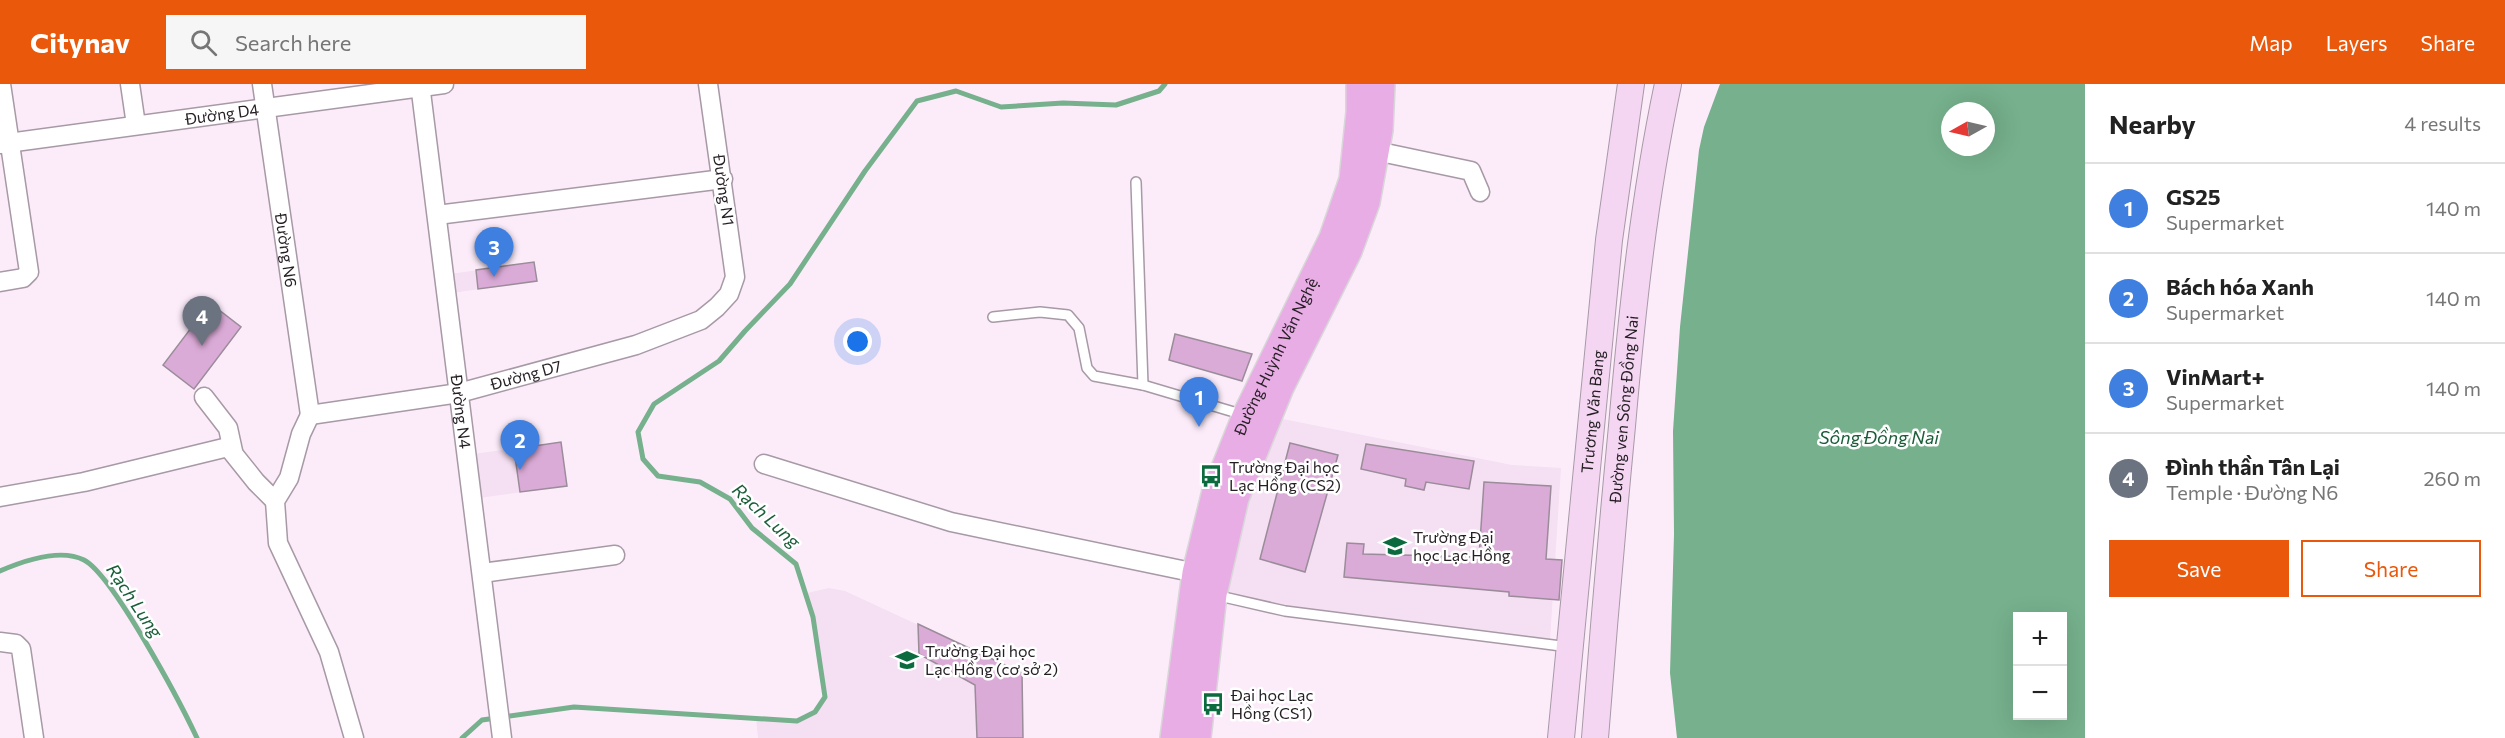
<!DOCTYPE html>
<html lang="en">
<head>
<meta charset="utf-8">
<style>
	body { margin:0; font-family:Commissioner,sans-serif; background:#f6f6f6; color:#222 }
	.controls { position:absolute; right:18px; bottom:18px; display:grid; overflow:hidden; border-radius:0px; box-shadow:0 6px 24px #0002 }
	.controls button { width:54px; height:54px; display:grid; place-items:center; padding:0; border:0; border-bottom:2px solid #e0e0e0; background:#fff; color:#222; font:30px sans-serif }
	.compass { position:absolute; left:1941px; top:18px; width:54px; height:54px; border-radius:50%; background:#fff; box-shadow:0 6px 24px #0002; rotate:262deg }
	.you { position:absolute; left:858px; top:258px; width:21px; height:21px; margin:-15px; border:4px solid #fff; border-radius:50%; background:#1a73e8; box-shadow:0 0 0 9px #1a73e833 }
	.badge { display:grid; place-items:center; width:39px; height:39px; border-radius:50%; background:#ea580c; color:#fff; font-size:20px; font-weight:700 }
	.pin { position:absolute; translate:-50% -50px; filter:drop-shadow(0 2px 3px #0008) }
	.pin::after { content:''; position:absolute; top:32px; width:21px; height:18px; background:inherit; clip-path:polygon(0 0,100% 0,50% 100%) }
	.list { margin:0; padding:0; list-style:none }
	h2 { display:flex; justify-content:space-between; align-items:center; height:78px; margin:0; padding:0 24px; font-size:26px }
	h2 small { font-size:20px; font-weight:400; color:#767676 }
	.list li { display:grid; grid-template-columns:39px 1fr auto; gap:18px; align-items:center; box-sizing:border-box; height:90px; padding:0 24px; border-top:2px solid #e0e0e0 }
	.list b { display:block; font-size:22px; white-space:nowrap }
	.list p { margin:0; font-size:20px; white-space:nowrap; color:#767676 }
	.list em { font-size:20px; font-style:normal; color:#767676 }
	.actions { display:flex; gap:12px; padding:18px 24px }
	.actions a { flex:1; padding:14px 0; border:2px solid #ea580c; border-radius:0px; text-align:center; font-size:21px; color:#ea580c }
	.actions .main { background:#ea580c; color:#fff }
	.icon { flex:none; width:33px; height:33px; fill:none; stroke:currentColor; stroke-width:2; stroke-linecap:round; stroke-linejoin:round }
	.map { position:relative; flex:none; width:2085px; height:654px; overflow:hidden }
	header { display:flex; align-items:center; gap:36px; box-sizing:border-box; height:84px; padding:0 30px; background:#ea580c; color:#fff }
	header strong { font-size:28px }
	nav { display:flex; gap:33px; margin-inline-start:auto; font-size:21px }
	.search { width:420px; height:54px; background:#f6f6f6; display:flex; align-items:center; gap:15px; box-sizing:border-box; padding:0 21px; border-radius:0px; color:#767676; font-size:22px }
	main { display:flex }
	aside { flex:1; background:#fff }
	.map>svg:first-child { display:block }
	.built { fill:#f5dff2 }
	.water { fill:#76b08c; fill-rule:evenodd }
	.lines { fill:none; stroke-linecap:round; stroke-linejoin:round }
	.stream { stroke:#76b08c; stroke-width:5 }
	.building { fill:#dbabd7; stroke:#9a8c99; stroke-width:1.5 }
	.service-casing { stroke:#a799a6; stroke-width:12 }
	.minor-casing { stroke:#a799a6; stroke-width:21 }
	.secondary-casing { stroke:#a799a6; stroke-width:28 }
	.primary-casing { stroke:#d8d7d8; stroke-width:30 }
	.service { stroke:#fff; stroke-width:9 }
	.minor { stroke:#fff; stroke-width:18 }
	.secondary { stroke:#f4d6f2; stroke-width:26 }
	.primary { stroke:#e9ade6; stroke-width:27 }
	.labels { text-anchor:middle; stroke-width:5; stroke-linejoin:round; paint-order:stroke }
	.street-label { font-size:16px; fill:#251f24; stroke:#fff }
	.poi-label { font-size:16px; fill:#251f24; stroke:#fff; text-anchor:start }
	.water-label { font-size:18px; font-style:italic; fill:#1a5d39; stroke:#fff }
</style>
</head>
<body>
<header>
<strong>Citynav</strong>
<div class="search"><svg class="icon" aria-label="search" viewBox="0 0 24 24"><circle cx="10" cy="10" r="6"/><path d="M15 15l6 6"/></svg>Search here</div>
<nav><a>Map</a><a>Layers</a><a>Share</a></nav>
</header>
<main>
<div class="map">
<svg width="2085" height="654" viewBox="0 0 2085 654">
	<rect width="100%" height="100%" fill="#fcecfa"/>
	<g class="built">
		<polygon points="534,178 537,197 452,209 450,190"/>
		<polygon points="1278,334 1512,381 1561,384 1550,557 1285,524 1224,508 1244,417"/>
		<polygon points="561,358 567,402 479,414 473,370"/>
		<polygon points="829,504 845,507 1022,589 1023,654 758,654 756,634 797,637 815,628 825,613 813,533 807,509"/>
	</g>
	<path class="water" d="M1720 0H2085V654H1677L1670 589 1674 450 1673 347 1680 243 1699 66 1704 43ZM1950 27H1986V63H1950ZM2018 532H2062V632H2018Z"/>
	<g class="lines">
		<g class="stream">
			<path d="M0 487C23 477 60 464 84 476 113 491 181 620 197 654"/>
			<polyline points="462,654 482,636 574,623 797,637 815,628 825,613 813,533 796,480 752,444 730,415 700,398 658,392 643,375 638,348 654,320 719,277 745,247 790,200 865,87 917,17 956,7 1001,23 1063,19 1116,21 1159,7 1165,0"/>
		</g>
	</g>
	<g class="building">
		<polygon points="534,178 537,197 478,205 476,186"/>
		<polygon points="210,219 241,243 194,305 163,281"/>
		<polygon points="1175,250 1252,270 1242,297 1169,276"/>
		<polygon points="561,358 567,402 520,408 514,365"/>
		<polygon points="1290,359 1338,371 1305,488 1260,475"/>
		<polygon points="1366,360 1474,377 1469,405 1426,398 1424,406 1405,402 1406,395 1361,385"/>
		<polygon points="1484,398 1551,402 1546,475 1562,476 1559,516 1509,512 1509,508 1344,493 1347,459 1364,460 1363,470 1479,473"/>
		<polygon points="918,540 1022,589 1023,654 977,654 975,601 919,570"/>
	</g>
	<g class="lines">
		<g class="service-casing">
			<g id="service">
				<polyline points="1136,98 1143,301"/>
				<polyline points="993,233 1040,228 1068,231 1079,244 1087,284 1094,292 1143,301 1244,331"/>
				<polyline points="1215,511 1285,527 1561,562"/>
			</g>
		</g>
		<g class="minor-casing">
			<g id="minor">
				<polyline points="130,0 136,41"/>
				<path id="s1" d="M262 0 310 331"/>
				<path id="s2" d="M420 0 502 654"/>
				<path id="s3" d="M0 60 444 0"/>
				<polyline points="1376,67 1471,87 1480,108"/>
				<polyline points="437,131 723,95"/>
				<polyline points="0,198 23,194 29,188 1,0"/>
				<polyline points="204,313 228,344 233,367"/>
				<path id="s4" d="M310 331 459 309 636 261 701 236 717 223 729 210 735 193 708 0"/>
				<polyline points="310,331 301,350 289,394 275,417 278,459 329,568 354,654"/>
				<polyline points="764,380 951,438 1196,489"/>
				<polyline points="0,413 84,398 228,363 256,398 275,417"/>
				<polyline points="482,489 615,471"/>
				<polyline points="0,558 16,560 21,565 34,654"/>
			</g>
		</g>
		<g class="secondary-casing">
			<g id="secondary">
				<path id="s5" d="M1561 654 1609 156 1631 0"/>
				<path id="s6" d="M1595 654C1603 550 1612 446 1622 342 1632 227 1644 113 1668 0"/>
			</g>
		</g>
		<g class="primary-casing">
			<g id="primary">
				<path id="s7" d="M1174 654 1196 489 1216 407 1246 332 1333 154 1353 96 1360 28V0"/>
				<polyline points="1197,654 1213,510 1235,414 1280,303 1348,167 1366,118 1379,46 1381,0"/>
			</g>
		</g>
		<use href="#service" class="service"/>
		<use href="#minor" class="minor"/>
		<use href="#secondary" class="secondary"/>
		<use href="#primary" class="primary"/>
	</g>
	<defs>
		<g id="bus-bare" transform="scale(1.8)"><path d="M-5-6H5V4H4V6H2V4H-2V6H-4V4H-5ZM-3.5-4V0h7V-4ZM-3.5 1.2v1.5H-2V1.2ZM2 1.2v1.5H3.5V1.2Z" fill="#0b6a3e" stroke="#fff" stroke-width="2.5" paint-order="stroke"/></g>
		<g id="university-bare" transform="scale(1.8)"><path d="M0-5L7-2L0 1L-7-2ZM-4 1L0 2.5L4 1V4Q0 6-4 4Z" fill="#0b6a3e" stroke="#fff" stroke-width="2.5" paint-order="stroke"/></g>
	</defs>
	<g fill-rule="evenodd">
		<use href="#bus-bare" x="1211" y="392"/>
		<use href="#university-bare" x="1395" y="462"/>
		<use href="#university-bare" x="907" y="576"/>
		<use href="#bus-bare" x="1213" y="620"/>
	</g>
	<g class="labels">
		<g class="street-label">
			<text dy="6" stroke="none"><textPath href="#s3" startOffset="224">Đường D4</textPath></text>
			<text transform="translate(724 106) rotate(82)" y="6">Đường N1</text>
			<text dy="6" stroke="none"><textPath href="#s1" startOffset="168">Đường N6</textPath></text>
			<text dy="6" stroke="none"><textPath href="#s7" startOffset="398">Đường Huỳnh Văn Nghệ</textPath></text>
			<text dy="6" stroke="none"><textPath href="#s4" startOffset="220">Đường D7</textPath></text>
			<text dy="6" stroke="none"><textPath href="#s6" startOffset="330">Đường ven Sông Đồng Nai</textPath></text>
			<text dy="6" stroke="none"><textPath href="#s2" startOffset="330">Đường N4</textPath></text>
			<text dy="6" stroke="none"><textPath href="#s5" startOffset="328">Trương Văn Bang</textPath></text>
		</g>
		<g class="poi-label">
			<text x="1229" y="389">Trường Đại học<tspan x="1229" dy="18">Lạc Hồng (CS2)</tspan></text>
			<text x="1413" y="459">Trường Đại<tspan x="1413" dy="18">học Lạc Hồng</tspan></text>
			<text x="925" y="573">Trường Đại học<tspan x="925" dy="18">Lạc Hồng (cơ sở 2)</tspan></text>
			<text x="1231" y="617">Đại học Lạc<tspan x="1231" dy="18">Hồng (CS1)</tspan></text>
		</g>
		<g class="water-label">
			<text x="1879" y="360">Sông Đồng Nai</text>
			<text transform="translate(766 432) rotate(43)" y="6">Rạch Lung</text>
			<text transform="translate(134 517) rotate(56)" y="6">Rạch Lung</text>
		</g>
	</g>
</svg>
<div class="controls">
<button>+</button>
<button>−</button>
</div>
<svg class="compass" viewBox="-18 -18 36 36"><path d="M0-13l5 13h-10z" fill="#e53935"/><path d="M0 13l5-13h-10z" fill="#767676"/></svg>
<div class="you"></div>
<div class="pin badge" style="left:1199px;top:343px;background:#3f7fe0">1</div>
<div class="pin badge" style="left:520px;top:386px;background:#3f7fe0">2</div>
<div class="pin badge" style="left:494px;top:193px;background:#3f7fe0">3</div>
<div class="pin badge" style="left:202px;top:262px;background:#6b7280">4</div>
</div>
<aside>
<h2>Nearby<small>4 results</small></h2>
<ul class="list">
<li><span class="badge" style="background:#3f7fe0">1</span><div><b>GS25</b><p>Supermarket</p></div><em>140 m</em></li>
<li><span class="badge" style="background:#3f7fe0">2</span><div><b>Bách hóa Xanh</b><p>Supermarket</p></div><em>140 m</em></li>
<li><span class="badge" style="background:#3f7fe0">3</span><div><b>VinMart+</b><p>Supermarket</p></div><em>140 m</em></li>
<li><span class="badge" style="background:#6b7280">4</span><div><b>Đình thần Tân Lại</b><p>Temple · Đường N6</p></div><em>260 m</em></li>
</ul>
<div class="actions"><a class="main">Save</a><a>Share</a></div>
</aside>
</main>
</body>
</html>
